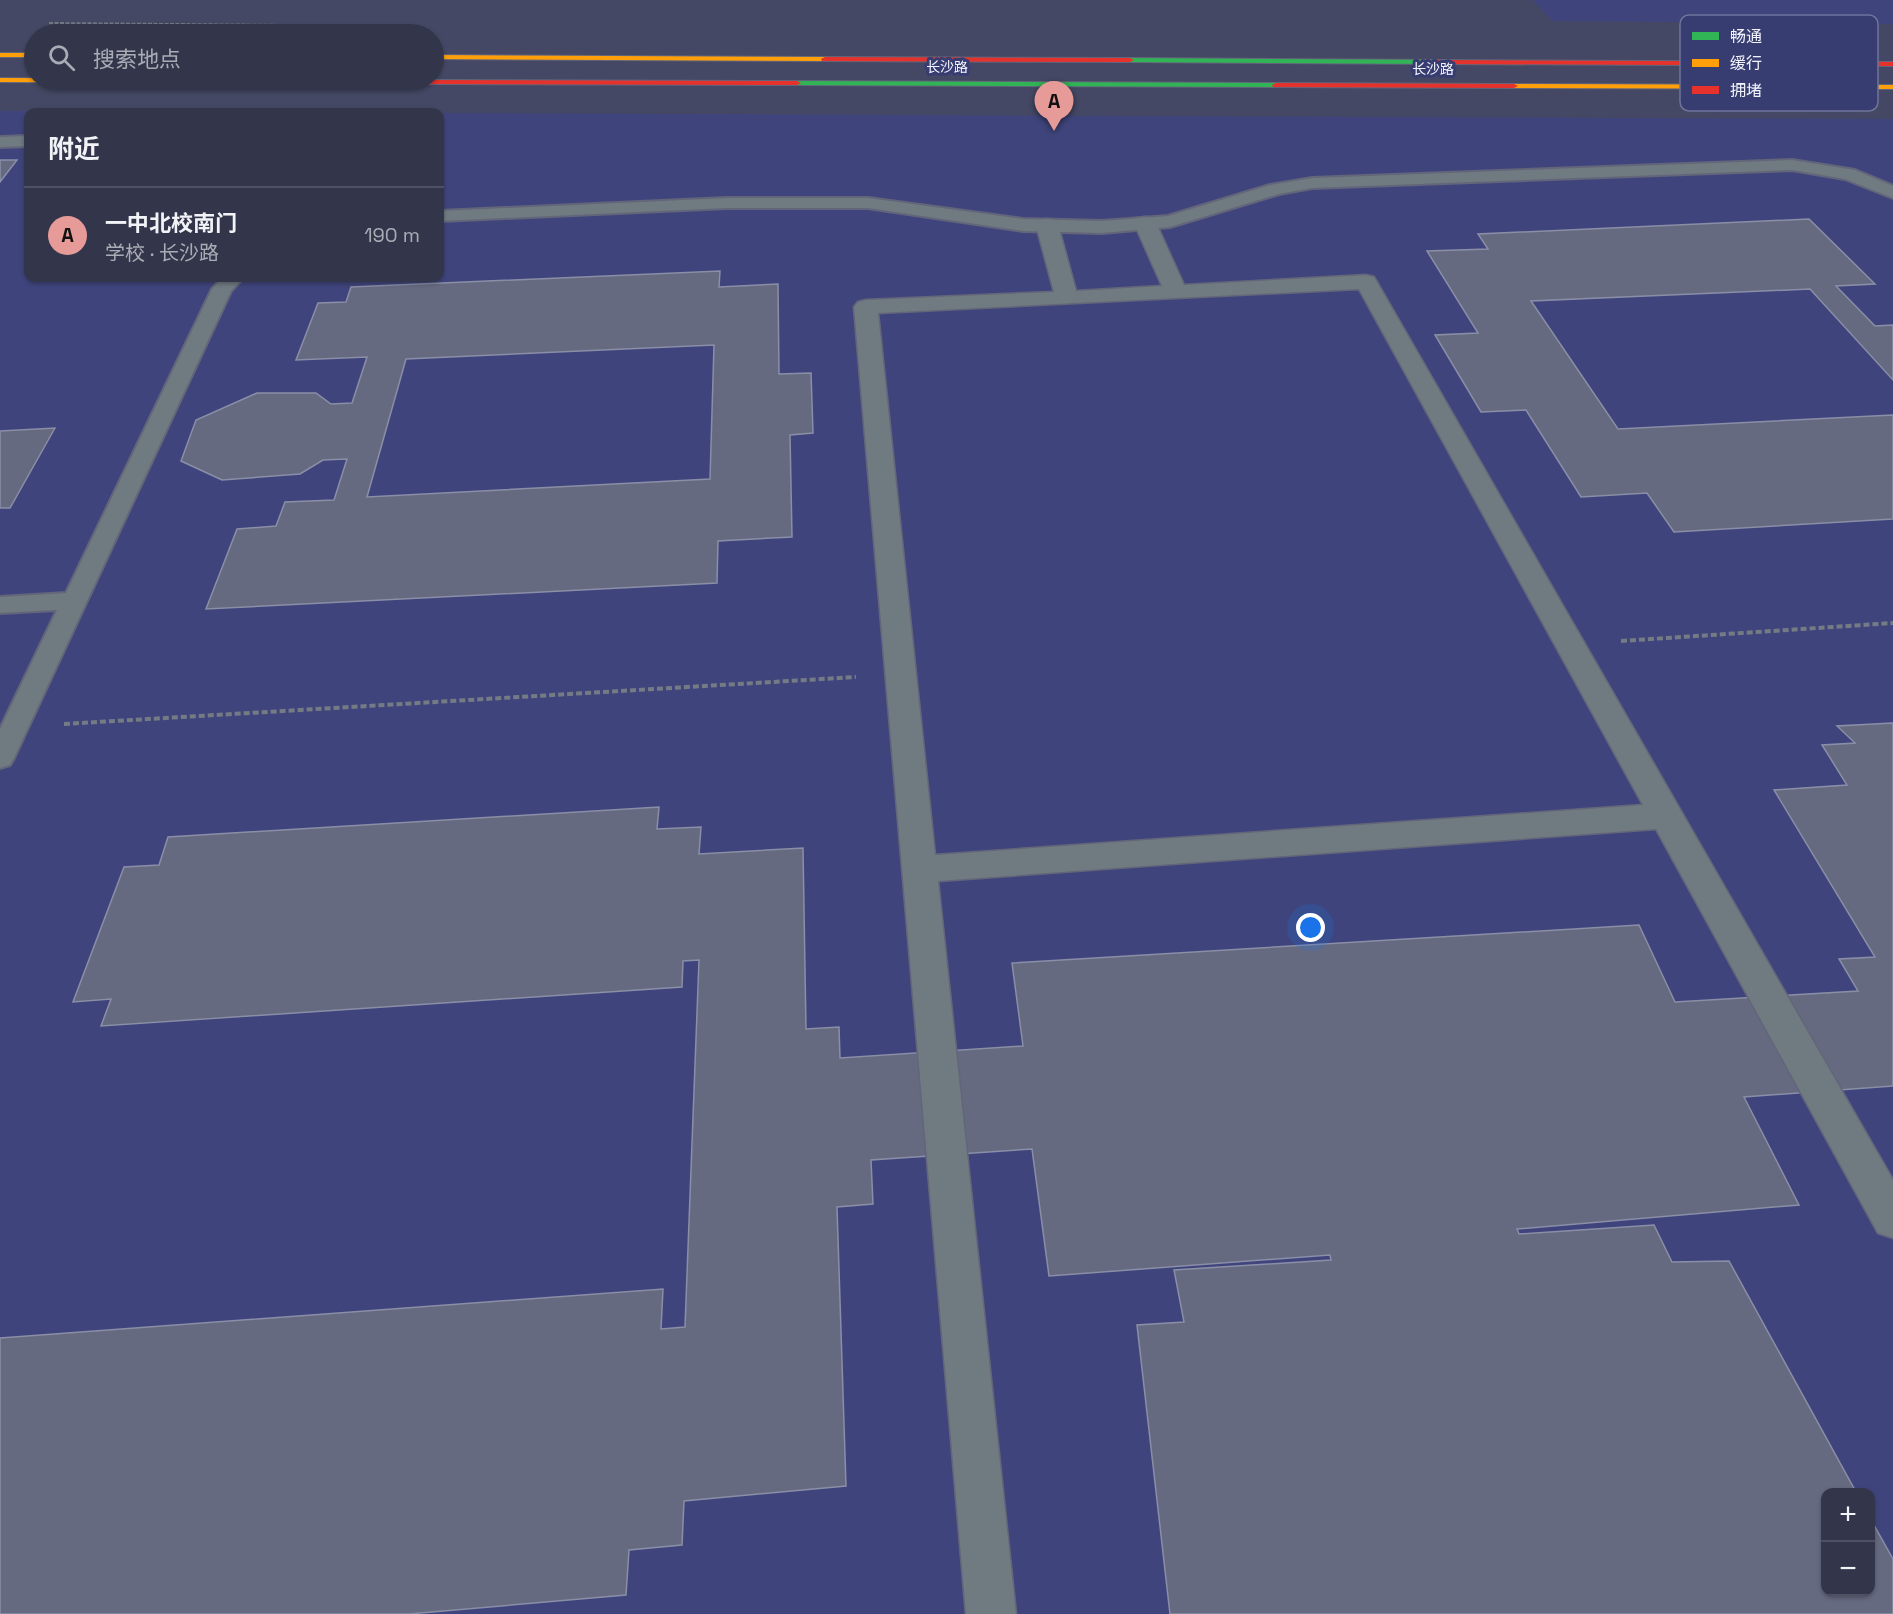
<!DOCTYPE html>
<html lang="zh">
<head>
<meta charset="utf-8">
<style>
	body { margin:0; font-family:"Space Grotesk","Noto Sans SC",sans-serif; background:#3e4155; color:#f1f3f6 }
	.controls { position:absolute; right:18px; bottom:18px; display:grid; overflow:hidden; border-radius:12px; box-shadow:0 2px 4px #0004 }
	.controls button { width:54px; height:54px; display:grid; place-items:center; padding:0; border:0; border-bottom:2px solid #4e5063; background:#33364b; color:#f1f3f6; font:30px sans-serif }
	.you { position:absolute; left:1311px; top:928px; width:21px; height:21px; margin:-15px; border:4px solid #fff; border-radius:50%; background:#1a73e8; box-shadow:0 0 0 9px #1a73e833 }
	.badge { display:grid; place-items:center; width:39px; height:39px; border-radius:50%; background:#e69b98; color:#111; font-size:20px; font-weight:700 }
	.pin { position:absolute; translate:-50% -50px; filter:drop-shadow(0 2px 3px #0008) }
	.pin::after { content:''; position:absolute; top:32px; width:21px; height:18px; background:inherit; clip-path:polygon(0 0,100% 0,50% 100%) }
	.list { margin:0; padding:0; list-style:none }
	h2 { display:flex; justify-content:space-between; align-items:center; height:78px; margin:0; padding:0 24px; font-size:26px }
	h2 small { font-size:20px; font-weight:400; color:#a9abb5 }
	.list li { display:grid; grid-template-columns:39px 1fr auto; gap:18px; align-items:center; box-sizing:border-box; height:96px; padding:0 24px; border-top:2px solid #4e5063 }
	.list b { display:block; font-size:22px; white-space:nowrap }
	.list p { margin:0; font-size:20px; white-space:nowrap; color:#a9abb5 }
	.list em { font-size:20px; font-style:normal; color:#a9abb5 }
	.icon { flex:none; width:33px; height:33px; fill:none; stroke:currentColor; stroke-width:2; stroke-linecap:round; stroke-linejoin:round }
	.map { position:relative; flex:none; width:1893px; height:1614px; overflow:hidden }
	.search { position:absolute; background:#33364b; box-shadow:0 2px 4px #0004; left:24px; top:24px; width:420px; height:66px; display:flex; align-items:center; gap:15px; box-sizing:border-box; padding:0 21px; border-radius:33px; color:#a9abb5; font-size:22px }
	.panel { position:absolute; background:#33364b; box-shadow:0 2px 4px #0004; left:24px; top:108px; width:420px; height:174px; border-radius:12px }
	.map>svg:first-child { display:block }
	.built { fill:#3f457c; fill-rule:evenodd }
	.building { fill:#666a81; stroke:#8a8ea7; stroke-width:1.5; fill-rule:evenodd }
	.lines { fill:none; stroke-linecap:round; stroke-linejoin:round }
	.lane-casing { stroke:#63657a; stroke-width:4 }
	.street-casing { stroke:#63657a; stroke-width:3 }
	.fast-casing { stroke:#63657a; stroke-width:2 }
	.slow-casing { stroke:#63657a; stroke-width:2 }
	.jam-casing { stroke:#63657a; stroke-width:2 }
	.path-far1 { stroke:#747b84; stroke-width:2; stroke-dasharray:4 1.5; stroke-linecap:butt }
	.path { stroke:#747b84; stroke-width:4; stroke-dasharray:6 3; stroke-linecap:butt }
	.lane { fill:#707a81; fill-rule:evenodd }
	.street { fill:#707a81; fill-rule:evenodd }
	.fast { fill:#30b455; fill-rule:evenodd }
	.slow { fill:#ff9f0a; fill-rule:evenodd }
	.jam { fill:#e5322d; fill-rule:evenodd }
	.labels { text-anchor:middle; stroke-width:6; stroke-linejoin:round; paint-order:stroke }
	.far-street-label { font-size:14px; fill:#f3f4fb; stroke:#373d71 }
	.key { fill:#373d71; stroke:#6f749a; stroke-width:1.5 }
	.key-label { font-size:16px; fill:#f3f4fb }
</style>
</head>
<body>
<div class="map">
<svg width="1893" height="1614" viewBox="0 0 1893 1614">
	<rect width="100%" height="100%" fill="#444864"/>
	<g class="built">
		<polygon points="1533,0 1893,0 1893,24 1552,21"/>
		<path d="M0 111 347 112H28V278H440V113L1893 119V1614H0ZM1826 1492H1870V1592H1826Z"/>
	</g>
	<g class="building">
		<polygon points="0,160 17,160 0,182"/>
		<polygon points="1809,219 1875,284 1836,286 1875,326 1893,325 1893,380 1810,289 1531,301 1618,429 1893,415 1893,519 1674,532 1647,493 1581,497 1526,410 1481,412 1435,335 1478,333 1427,251 1488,249 1478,234"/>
		<path d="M720 271 719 287 778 284 779 374 811 373 813 433 790 435 792 537 718 541 717 583 206 609 237 529 276 526 285 502 334 500 347 459 323 460 300 474 222 480 181 461 196 420 257 393H316L331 404 352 403 367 357 296 360 318 303 346 302 351 287ZM714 345 710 479 367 497 406 359Z"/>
		<polygon points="55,428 10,508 0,508 0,431"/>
		<polygon points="1893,723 1893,1086 1744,1097 1799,1205 1517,1229 1519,1234 1654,1225 1672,1262 1729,1261 1856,1492 1826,1492 1826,1592 1870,1592 1870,1518 1893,1559 1893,1614 1170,1614 1137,1325 1184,1322 1174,1270 1331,1260 1330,1255 1049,1276 1032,1149 871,1160 873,1204 837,1207 846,1486 684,1501 682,1545 629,1550 626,1595 409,1614 0,1614 0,1338 663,1289 661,1329 685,1327 699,960 683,961 682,987 101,1026 111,999 73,1002 124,867 159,865 168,837 659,807 657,829 701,827 699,854 803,848 806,1029 839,1027 840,1058 1023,1046 1012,963 1639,925 1675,1002 1858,991 1839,959 1875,957 1774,790 1847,785 1822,745 1855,743 1837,726"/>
	</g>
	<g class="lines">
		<g class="lane-casing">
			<g id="lane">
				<polygon points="28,136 28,146 0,147 0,137"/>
				<polygon points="1792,160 1855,170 1893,186 1893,198 1845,179 1792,170 1312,188 1279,194 1170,227 1102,233 1023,231 868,208 727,208 440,221 440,211 727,198 868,198 1023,219 1102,221 1168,216 1270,185 1312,178"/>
				<polygon points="222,278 243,278 231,291 14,758 10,765 0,768 0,729 57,610 0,613 0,597 66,593 212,289"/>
			</g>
		</g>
		<g class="street-casing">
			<path id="street" d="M1145 217 1153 218 1156 223 1184 285 1366 275 1374 277 1893 1180V1238L1878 1233 1656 829 938 881 1016 1614H966L854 307 858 302 866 300 1054 292 1036 225 1039 220 1047 219 1055 220 1058 225 1076 291 1162 286 1134 223 1137 218ZM1359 289 1643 805 935 855 878 313Z"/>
		</g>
		<g class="fast-casing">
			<g id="fast">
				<polygon points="1130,58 1441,60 1445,62 1441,64 1127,62 1127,58"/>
				<polygon points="797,81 1276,83 1280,85 1276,87 794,85 793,83"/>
			</g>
		</g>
		<g class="slow-casing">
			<g id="slow">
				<rect x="0" y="53" width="34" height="4"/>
				<polygon points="434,55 825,57 829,59 825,61 434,59"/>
				<polygon points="0,78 426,80 430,82 426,84 0,82"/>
				<polygon points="1514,84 1893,85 1893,89 1511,88 1510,86"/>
			</g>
		</g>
		<g class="jam-casing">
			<g id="jam">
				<polygon points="825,57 1130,58 1134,60 1130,62 822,61 821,59"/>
				<polygon points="1438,60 1893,62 1893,66 1441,64 1438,64"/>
				<polygon points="426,80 797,81 801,83 797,85 423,84 422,82"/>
				<polygon points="1276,83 1514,84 1518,86 1514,88 1273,87 1272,85"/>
			</g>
		</g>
		<polyline class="path-far1" points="49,23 416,26"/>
		<g class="path">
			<polyline points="1621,641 1893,623"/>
			<polyline points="64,724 856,677"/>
		</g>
		<use href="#lane" class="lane"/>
		<use href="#street" class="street"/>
		<use href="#fast" class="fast"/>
		<use href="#slow" class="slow"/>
		<use href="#jam" class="jam"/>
	</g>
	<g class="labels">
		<g class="far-street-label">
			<text x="947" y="72">长沙路</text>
			<text x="1433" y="74">长沙路</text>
		</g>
	</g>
	<rect x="1680" y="15" width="198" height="96" rx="9" class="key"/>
	<rect x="1692" y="32" width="27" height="8" fill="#30b455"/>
	<rect x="1692" y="59" width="27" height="8" fill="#ff9f0a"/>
	<rect x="1692" y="86" width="27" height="8" fill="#e5322d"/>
	<g class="key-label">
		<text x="1730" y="42">畅通</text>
		<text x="1730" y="69">缓行</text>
		<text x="1730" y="96">拥堵</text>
	</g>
</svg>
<div class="controls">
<button>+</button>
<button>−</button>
</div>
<div class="you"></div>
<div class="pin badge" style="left:1054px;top:131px">A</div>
<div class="search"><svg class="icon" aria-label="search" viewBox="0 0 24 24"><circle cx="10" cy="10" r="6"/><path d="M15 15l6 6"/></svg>搜索地点</div>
<section class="panel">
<h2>附近<small></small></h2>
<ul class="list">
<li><span class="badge">A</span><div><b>一中北校南门</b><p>学校 · 长沙路</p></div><em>190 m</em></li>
</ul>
</section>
</div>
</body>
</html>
